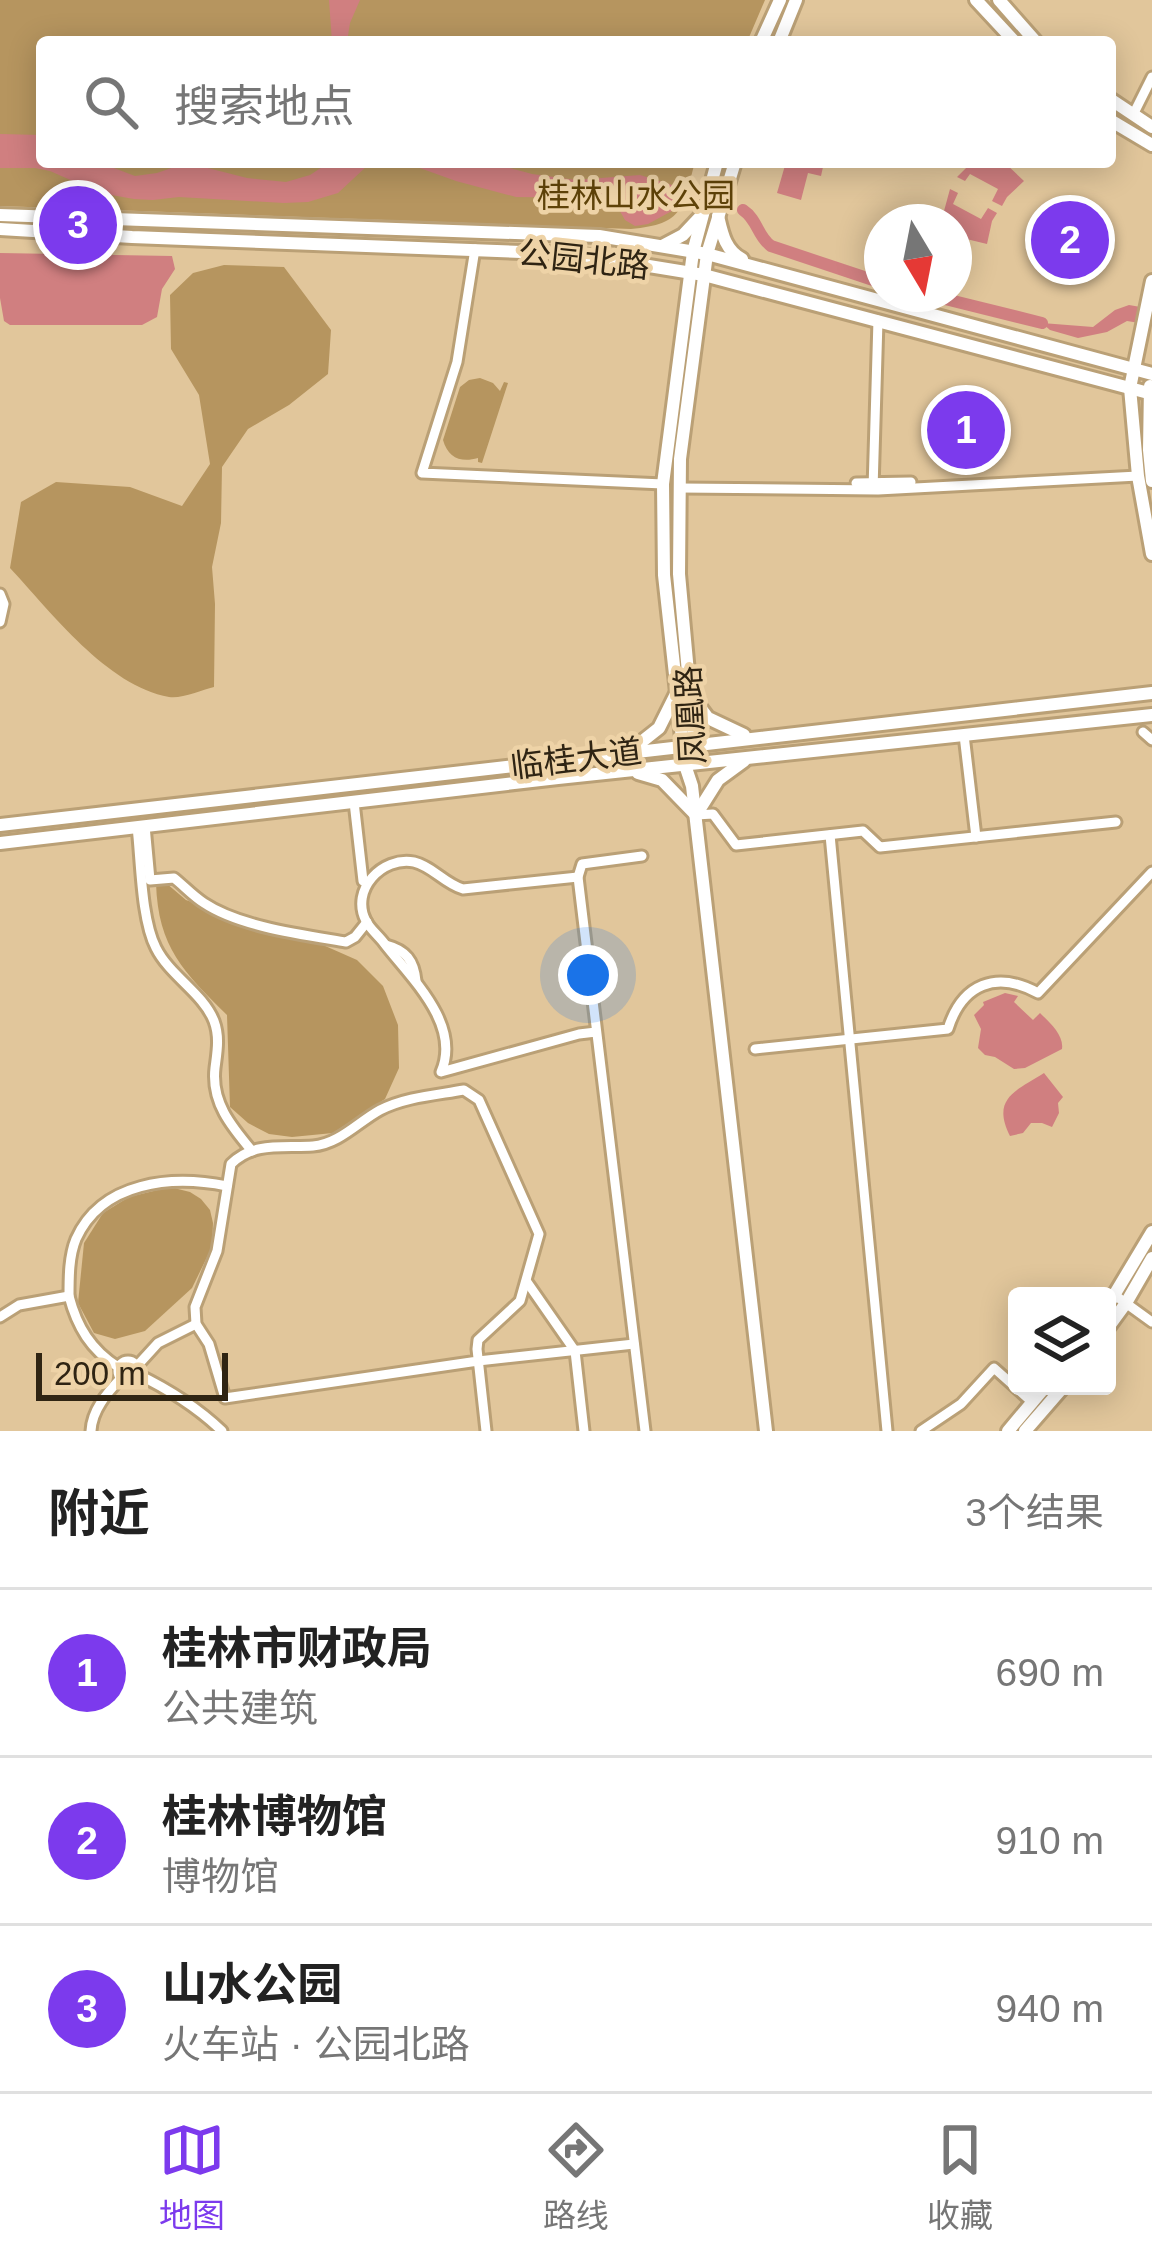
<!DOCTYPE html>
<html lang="zh">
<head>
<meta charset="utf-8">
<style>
	body { margin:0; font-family:Helvetica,"Noto Sans SC",sans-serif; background:#f2f2f2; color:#222 }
	.controls { position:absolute; right:36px; bottom:36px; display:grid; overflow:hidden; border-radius:12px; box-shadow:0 6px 30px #0003 }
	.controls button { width:108px; height:108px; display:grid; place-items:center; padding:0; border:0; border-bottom:3px solid #e0e0e0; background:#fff; color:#222; font:60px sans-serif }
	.compass { position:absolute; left:864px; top:204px; width:108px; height:108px; border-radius:50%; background:#fff; box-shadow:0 6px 30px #0003; rotate:170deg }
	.scale { position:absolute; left:36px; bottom:30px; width:192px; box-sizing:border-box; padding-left:12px; border:6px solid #2f2413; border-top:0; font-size:33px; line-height:42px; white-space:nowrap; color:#2f2413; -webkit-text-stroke:9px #eed3a7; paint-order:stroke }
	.you { position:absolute; left:588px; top:975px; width:42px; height:42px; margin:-30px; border:9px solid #fff; border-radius:50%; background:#1a73e8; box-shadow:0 0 0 18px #1a73e833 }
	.badge { display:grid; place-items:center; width:78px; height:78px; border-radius:50%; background:#7c3aed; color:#fff; font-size:39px; font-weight:700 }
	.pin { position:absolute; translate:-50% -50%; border:6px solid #fff; box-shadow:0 3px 12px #0006 }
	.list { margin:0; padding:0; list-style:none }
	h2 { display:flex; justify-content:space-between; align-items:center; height:156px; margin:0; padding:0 48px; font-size:51px }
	h2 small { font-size:39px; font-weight:400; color:#767676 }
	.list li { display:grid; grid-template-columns:78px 1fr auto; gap:36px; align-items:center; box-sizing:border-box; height:168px; padding:0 48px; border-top:3px solid #e0e0e0 }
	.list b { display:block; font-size:45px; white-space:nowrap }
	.list p { margin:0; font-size:39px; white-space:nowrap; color:#767676 }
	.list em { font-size:39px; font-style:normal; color:#767676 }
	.icon { flex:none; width:66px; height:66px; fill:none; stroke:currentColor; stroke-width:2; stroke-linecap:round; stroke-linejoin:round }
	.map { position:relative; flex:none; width:1152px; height:1431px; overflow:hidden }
	.search { position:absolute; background:#fff; box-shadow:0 6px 30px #0003; left:36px; right:36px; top:36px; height:132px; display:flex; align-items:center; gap:30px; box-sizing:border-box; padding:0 42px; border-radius:12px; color:#767676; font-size:45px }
	.sheet { height:660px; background:#fff }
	nav { display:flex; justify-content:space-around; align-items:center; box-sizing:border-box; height:168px; border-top:3px solid #e0e0e0; background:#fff; font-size:33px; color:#767676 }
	nav a { display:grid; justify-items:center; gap:6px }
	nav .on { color:#7c3aed }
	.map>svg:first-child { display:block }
	.green { fill:#b6955f }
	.water { fill:#d07f80 }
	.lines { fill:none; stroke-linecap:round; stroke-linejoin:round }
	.river { stroke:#d07f80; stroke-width:12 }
	.minor-casing { stroke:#baa076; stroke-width:15 }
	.major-casing { stroke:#baa076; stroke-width:18 }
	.minor { stroke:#fff; stroke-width:9 }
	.major { stroke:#fff; stroke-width:12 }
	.labels { text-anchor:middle; stroke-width:9; stroke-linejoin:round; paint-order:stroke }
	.park-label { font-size:33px; fill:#5f4309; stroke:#eed3a7 }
	.street-label { font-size:33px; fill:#2f2413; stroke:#eed3a7 }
</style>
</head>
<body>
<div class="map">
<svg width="1152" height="1431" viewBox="0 0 1152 1431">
	<rect width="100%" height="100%" fill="#e1c69b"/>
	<g class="green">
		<path d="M0 0H765L747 42H42V162H695C682 208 685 224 631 229L0 206Z"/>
		<path d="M224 265 284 267 331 330 328 374 289 405 248 429 222 467 221 523 212 567 215 604 214 687C201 690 182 699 169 697 107 686 51 612 10 568L21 502 56 482 130 487 182 506 210 464 199 395 171 349 170 295 193 273Z"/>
		<path d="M480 378 493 383 500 391 504 382 508 383 482 463 478 462V458C461 463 448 458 443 440L460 387 469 380Z"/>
		<path d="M156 883H166L186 900 280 934 323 945 357 960 383 986 398 1025 399 1068 385 1099 333 1133 292 1137 269 1134 248 1123 230 1107 227 1015C184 972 158 948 156 883Z"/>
		<polygon points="170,1187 190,1192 201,1199 210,1210 213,1223 212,1247 192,1288 145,1331 115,1339 94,1333 78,1303 84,1243 103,1213 129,1197"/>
	</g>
	<g class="water">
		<polygon points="329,0 360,0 350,23 347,42 332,42"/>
		<polygon points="0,134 42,135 42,162 98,162 135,176 157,173 183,164 192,164 247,178 286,182 310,175 330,162 377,162 367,166 338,193 308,202 284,203 179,197 153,200 134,199 100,193 50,171 35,168 0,168"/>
		<polygon points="403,162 488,162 532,174 576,180 640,175 685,189 681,206 648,224 635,226 625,220 617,206 604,204 602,198 516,197 456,181"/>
		<polygon points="786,162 805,162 823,167 821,176 808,173 801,200 777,193"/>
		<polygon points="972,162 1004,162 1024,181 1007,197 1002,206 992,201 998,189 970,174 965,181 957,177"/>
		<polygon points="950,189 958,193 953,204 981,219 988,208 997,213 992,221 987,244 954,236 954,222 941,222"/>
		<polygon points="0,253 172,256 175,269 162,289 157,317 142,325 10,325 4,321 0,298"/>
		<polygon points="1129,305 1152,309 1152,325 1127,321 1107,332 1078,338 1050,330 1042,323 1093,327 1115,310"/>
		<path d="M1005 993 1018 996 1014 1002 1033 1020 1040 1013C1050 1023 1064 1035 1062 1049L1025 1068 1014 1069 995 1057 985 1055 978 1048 981 1029 974 1015 984 1005 983 1002Z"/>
		<path d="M1044 1073 1063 1097 1058 1103 1059 1113 1052 1127 1042 1123H1031L1023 1133 1010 1136C991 1098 1016 1091 1044 1073Z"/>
	</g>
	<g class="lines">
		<g class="river">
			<path d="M743 210C758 220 757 236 771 246L882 283"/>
			<polyline points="925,294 1042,323"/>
		</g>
		<g class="minor-casing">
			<g id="minor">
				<polyline points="1133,115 1152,77"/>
				<polyline points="475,249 457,362 422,473 663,484"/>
				<polyline points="856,483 911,482"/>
				<polyline points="680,488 878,490 1138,476"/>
				<polyline points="873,489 878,320"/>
				<polyline points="0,594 4,604 0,622"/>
				<polyline points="1143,732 1152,740"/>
				<polyline points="964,735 976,837"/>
				<polyline points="354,802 363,881"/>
				<polyline points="696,815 713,814 736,845 863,831 880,847 1116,822"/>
				<path d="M145 826 150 880 174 878C184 886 193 896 204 903 240 927 304 935 346 942L355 937 367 922"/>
				<path d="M137 827C141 860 141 919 156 948 170 976 203 993 214 1021 220 1037 217 1052 215 1068 211 1102 231 1126 252 1151"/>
				<polyline points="830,835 887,1431"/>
				<polyline points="642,856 582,864 578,877 645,1431"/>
				<path d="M578 877 463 889C445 884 432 866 414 862 382 856 350 890 366 921 370 929 378 935 384 943 410 977 462 1024 441 1072L579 1034 596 1032"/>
				<path d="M386 945C406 950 414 961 416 981"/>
				<path d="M755 1049 948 1029C962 984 996 970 1038 993L1152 872"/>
				<polyline points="527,1282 575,1351 584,1431"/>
				<path d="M69 1296C69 1277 69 1256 76 1239 102 1181 172 1175 227 1186"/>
				<polyline points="1116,1296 1152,1322"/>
				<path d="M0 1317 19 1305 69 1296C77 1327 91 1350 118 1367"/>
				<circle cx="128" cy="1371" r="10"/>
				<polyline points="137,1366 158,1343 196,1324"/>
				<path d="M137 1374C168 1389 196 1406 222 1431"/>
				<path d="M91 1431C92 1410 107 1393 121 1378"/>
				<path d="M486 1431 477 1349 478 1340 520 1301 539 1234 479 1100 464 1090C436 1095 405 1097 380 1110 358 1122 339 1144 313 1146 284 1148 254 1141 231 1164L217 1251 195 1307 196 1324 209 1344 225 1398 478 1361 634 1344"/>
				<polyline points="921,1431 961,1404 994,1368 1033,1403"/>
			</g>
		</g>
		<g class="major-casing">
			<g id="major">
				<polyline points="976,0 1015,42"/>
				<polyline points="999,0 1036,42"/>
				<polyline points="761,42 780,0"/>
				<polyline points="779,42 796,0"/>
				<polyline points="1110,99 1152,127"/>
				<polyline points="1110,120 1152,145"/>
				<polyline points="717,162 693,252 663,484 664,575 685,765 692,786 766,1431"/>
				<polyline points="0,215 599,236 707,254 1152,374"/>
				<path d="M718 216C722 233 725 250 742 259"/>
				<polyline points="0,229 132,237 576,254 704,275 1152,394"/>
				<polyline points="664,245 683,235 699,218"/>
				<polyline points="1152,281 1130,388 1138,476 1152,554"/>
				<polyline points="1150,386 1149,450 1152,481"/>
				<polyline points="690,694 708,718 744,735"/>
				<polyline points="635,747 659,728 676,694"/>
				<polyline points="695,749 679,574 680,459 707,254 735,162"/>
				<polyline points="638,773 662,780 696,815 718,780 744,761"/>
				<polyline points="0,825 1152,693"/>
				<polyline points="0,843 558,778 1152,715"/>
				<polyline points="1107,1307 1152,1232"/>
				<polyline points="1107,1329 1126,1303 1152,1258"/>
				<polyline points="1008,1431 1046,1386"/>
				<polyline points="1025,1431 1064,1386"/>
			</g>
		</g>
		<use href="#minor" class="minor"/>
		<use href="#major" class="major"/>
	</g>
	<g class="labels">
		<g class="park-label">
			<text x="636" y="207">桂林山水公园</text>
		</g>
		<g class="street-label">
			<text transform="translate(584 259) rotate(6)" y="12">公园北路</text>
			<text transform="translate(690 715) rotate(-93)" y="12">凤凰路</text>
			<text transform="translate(576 758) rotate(-7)" y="12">临桂大道</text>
		</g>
	</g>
</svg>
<div class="controls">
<button><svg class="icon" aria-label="layers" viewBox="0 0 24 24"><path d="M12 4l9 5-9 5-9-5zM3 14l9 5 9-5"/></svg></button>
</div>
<svg class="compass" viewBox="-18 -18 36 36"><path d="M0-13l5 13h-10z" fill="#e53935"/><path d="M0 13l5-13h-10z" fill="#767676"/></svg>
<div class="scale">200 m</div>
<div class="you"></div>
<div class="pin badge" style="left:966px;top:430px">1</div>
<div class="pin badge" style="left:1070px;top:240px">2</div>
<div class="pin badge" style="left:78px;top:225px">3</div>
<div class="search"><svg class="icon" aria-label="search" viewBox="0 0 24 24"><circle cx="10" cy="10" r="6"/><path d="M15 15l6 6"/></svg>搜索地点</div>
</div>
<section class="sheet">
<h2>附近<small>3个结果</small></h2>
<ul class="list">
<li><span class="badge">1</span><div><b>桂林市财政局</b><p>公共建筑</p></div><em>690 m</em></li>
<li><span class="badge">2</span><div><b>桂林博物馆</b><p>博物馆</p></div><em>910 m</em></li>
<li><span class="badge">3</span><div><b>山水公园</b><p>火车站 · 公园北路</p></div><em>940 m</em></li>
</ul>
</section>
<nav>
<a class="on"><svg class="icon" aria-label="map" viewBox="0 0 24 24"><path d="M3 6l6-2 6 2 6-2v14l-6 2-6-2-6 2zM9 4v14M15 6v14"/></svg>地图</a>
<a><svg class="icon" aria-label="directions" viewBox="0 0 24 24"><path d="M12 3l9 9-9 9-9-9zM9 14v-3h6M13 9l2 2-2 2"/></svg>路线</a>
<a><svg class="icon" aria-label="saved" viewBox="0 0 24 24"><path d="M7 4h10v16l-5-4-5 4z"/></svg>收藏</a>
</nav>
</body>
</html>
